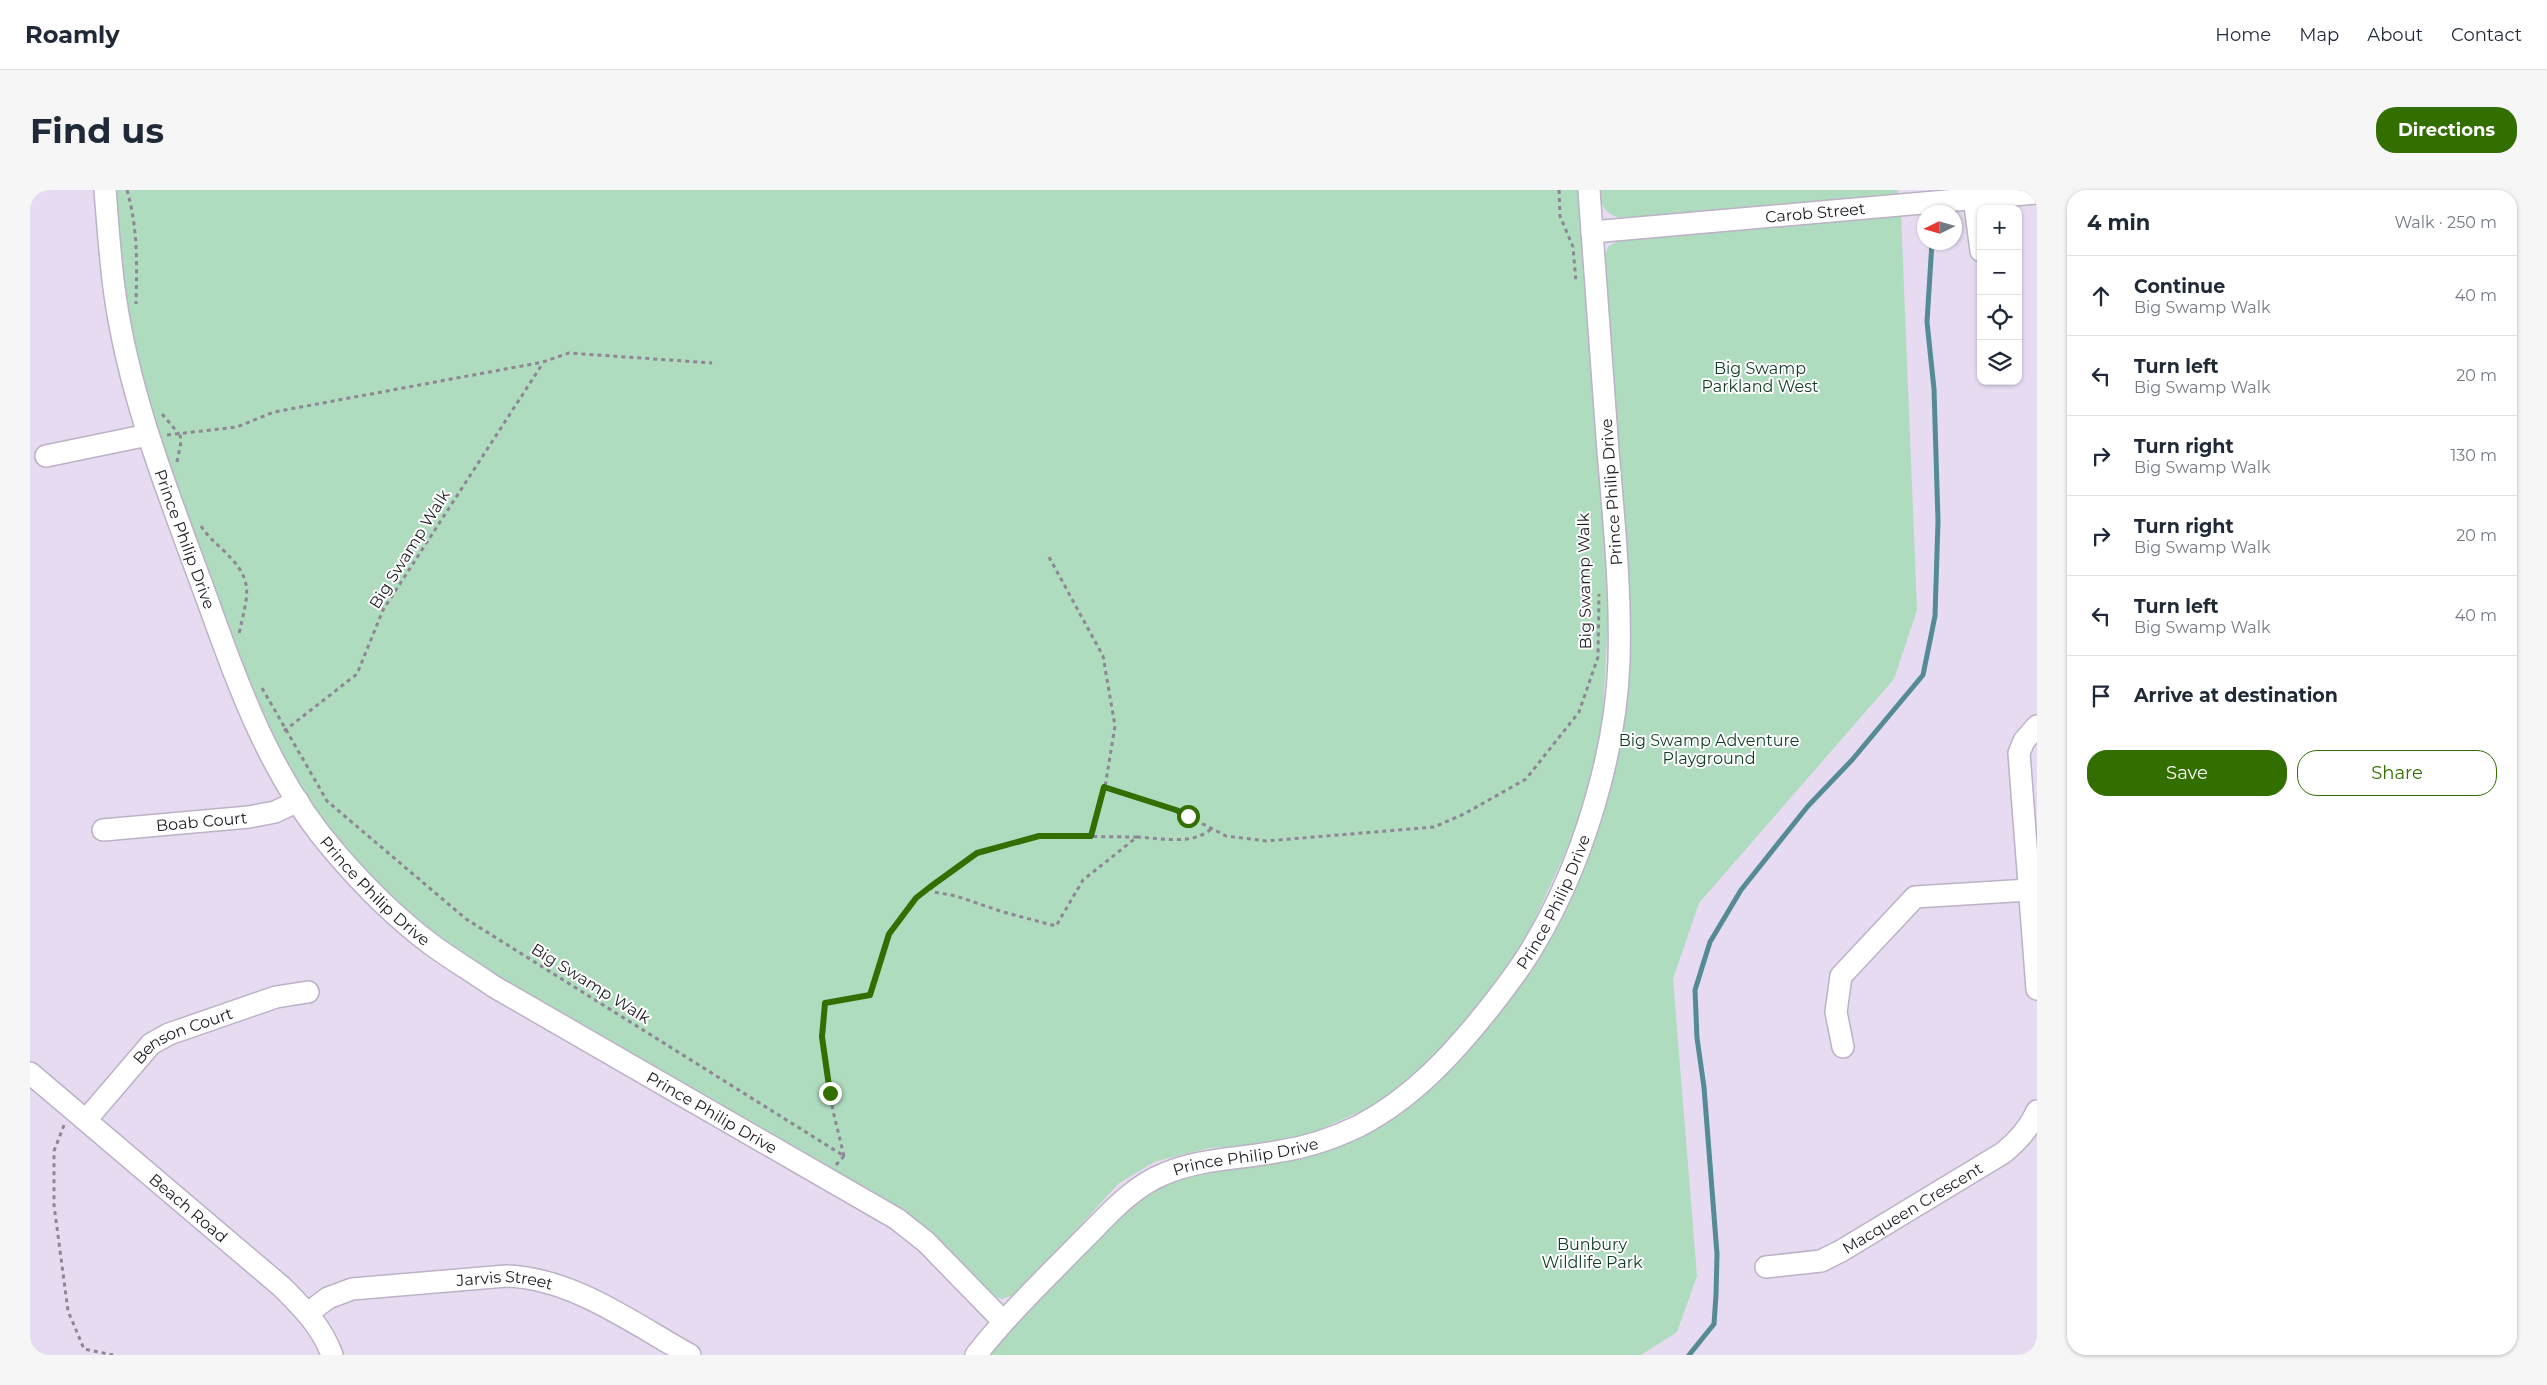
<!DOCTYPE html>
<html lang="en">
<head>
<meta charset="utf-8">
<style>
	body { margin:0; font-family:Montserrat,sans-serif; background:#f6f6f7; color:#1f2937 }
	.controls { position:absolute; right:15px; top:15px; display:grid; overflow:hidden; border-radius:10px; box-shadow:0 1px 4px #0004 }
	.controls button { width:45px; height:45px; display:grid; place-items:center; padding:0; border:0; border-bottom:1px solid #e0e1e3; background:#fff; color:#1f2937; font:25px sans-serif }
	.compass { position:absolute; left:1887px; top:15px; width:45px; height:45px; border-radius:50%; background:#fff; box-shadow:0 1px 4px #0004; rotate:265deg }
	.stop { position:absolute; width:15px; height:15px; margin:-11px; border:4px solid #326e00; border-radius:50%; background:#fff }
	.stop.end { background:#326e00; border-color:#fff; box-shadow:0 1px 5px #0008 }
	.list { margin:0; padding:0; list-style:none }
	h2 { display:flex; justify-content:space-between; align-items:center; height:65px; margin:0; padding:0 20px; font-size:21px }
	h2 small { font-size:16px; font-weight:400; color:#747a83 }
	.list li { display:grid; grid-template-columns:32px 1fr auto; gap:15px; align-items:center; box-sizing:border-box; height:80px; padding:0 20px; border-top:1px solid #e0e1e3 }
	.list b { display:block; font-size:19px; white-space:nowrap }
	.list p { margin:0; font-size:16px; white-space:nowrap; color:#747a83 }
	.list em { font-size:16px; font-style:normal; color:#747a83 }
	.actions { display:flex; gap:10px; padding:15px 20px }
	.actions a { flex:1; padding:11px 0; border:1px solid #326e00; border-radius:20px; text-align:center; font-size:18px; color:#326e00 }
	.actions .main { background:#326e00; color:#fff }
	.icon { flex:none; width:28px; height:28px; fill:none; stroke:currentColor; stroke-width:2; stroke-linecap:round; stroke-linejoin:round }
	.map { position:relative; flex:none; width:2007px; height:1165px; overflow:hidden; border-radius:20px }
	header { display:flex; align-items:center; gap:30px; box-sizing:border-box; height:70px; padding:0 25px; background:#fff; border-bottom:1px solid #e0e1e3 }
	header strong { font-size:24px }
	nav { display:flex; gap:28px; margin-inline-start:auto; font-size:18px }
	.intro { display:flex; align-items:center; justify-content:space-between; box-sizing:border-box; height:120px; padding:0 30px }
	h1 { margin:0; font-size:35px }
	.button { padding:12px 22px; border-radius:20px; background:#326e00; color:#fff; font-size:18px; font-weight:700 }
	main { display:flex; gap:30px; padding:0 30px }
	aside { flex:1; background:#fff; border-radius:20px; box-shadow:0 1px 4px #0004 }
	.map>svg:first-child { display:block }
	.green { fill:#afdbbf }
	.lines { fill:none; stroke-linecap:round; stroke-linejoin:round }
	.stream { stroke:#558b94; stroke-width:5 }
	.minor-casing { stroke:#bcb1c6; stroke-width:24 }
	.path { stroke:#8e8695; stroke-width:3; stroke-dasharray:4 4; stroke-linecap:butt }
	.minor { stroke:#fff; stroke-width:21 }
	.route { stroke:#326e00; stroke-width:6 }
	.labels { text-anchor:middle; stroke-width:4; stroke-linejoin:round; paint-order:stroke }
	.street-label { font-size:16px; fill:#1e1a22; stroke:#fff }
	.park-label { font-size:16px; fill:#0e3c24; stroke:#fff }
</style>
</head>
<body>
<header>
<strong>Roamly</strong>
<nav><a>Home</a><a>Map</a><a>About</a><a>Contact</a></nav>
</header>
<div class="intro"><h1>Find us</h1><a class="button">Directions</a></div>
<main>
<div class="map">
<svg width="2007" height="1165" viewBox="0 0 2007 1165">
	<rect width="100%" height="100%" fill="#e7dbf1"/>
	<g class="green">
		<polygon points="83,0 1548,0 1572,313 1578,429 1572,541 1547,637 1495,751 1413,862 1349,913 1280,944 1238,954 1179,958 1124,972 1088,994 989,1103 972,1109 955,1103 886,1031 792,972 456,781 397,740 350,697 314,658 258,578 228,520 166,352 116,203 101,144 93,94"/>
		<path d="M1569 0H1868V4L1595 30C1577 24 1571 20 1569 0Z"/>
		<polygon points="1871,23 1887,420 1864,489 1669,713 1643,789 1667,1086 1647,1142 1611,1165 960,1165 982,1138 1107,1010 1146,990 1180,979 1284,965 1312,954 1502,773 1542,709 1580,591 1598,479 1600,443 1574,69 1578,57 1589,50"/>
	</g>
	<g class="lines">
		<polyline class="stream" points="1659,1165 1684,1134 1686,1105 1687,1064 1674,897 1667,848 1665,800 1680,752 1711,700 1778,616 1822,570 1893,485 1905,426 1908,331 1904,199 1897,132 1902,52"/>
		<g class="minor-casing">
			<g id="minor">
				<path id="s1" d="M75 0C78 35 80 71 85 105 100 211 141 310 177 409 209 498 242 590 305 662 334 696 366 728 402 755 421 769 443 782 463 796L867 1029 896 1052 973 1131"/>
				<polyline points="1944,8 1951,61"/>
				<path id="s2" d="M1562 42 2007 3"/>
				<polyline points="16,266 118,245"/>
				<polyline points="2007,536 1994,551 1989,563 2007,799"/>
				<path id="s3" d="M73 640 219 627 245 622 268 611"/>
				<polyline points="1813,857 1806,822 1811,786 1885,707 1999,700"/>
				<path id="s4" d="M0 883 252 1097C273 1118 292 1137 302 1165"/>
				<path id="s5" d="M56 930 121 854 139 844 246 807 278 802"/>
				<path id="s6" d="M1736 1077 1791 1071 1811 1061 1973 963C1988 951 1999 939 2007 921"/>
				<path id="s7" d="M278 1123 298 1108 322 1099 476 1086C543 1088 604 1134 660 1165"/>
				<path id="s8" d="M946 1165C977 1125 1013 1091 1048 1055 1074 1030 1099 998 1134 984 1171 968 1212 969 1251 961 1278 957 1304 948 1329 936 1383 908 1424 863 1461 816 1476 797 1492 776 1504 755 1552 675 1586 564 1589 471 1591 401 1584 331 1578 261 1572 174 1566 87 1559 0"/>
			</g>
		</g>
		<g class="path">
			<path d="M97 0C108 38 107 75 106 114"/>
			<polyline points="1529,0 1530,26 1543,57 1546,92"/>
			<polyline points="132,224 149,244"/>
			<polyline points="137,245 207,237 244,222 513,172 539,163 682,173"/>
			<polyline points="147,272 151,252 150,244"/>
			<path d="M171 336C178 347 186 353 195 362 226 392 217 405 209 444"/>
			<polyline points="1019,367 1073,466 1085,536 1075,597 1061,646"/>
			<polyline points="232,498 297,611 436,729 814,966"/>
			<polyline points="254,541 327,484 353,420 513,173"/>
			<polyline points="1075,597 1146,620 1196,646 1236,651 1404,637 1434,624 1496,589 1549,522 1568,467 1569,404"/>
			<path d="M1107 647C1130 648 1164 656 1182 638"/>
			<polyline points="34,935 24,961 24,1015 38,1121 54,1159 83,1165"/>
			<polyline points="814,966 803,921 792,847 795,813 840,805 859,744 886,709 947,663 1009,646 1107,647 1053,690 1026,736 973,722 926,706 904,702 900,697"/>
			<polyline points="806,975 814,966"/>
		</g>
		<use href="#minor" class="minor"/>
	</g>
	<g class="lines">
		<polyline class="route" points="800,903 792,847 795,813 840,805 859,744 886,708 900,697 947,663 1009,646 1061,646 1074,597 1146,620 1158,626"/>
	</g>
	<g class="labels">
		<g class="street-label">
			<text dy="6" stroke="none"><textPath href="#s2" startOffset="224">Carob Street</textPath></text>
			<text transform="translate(1581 302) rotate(-94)" y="6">Prince Philip Drive</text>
			<text dy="6" stroke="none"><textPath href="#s1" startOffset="360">Prince Philip Drive</textPath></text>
			<text transform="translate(379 359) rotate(-58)" y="6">Big Swamp Walk</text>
			<text transform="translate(1554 391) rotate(-91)" y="6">Big Swamp Walk</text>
			<text dy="6" stroke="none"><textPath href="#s3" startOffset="99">Boab Court</textPath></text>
			<text dy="6" stroke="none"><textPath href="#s1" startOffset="765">Prince Philip Drive</textPath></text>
			<text dy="6" stroke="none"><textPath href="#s8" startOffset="766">Prince Philip Drive</textPath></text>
			<text transform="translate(561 793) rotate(32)" y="6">Big Swamp Walk</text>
			<text dy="6" stroke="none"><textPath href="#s5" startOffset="132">Benson Court</textPath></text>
			<text dy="6" stroke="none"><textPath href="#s1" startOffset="1170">Prince Philip Drive</textPath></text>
			<text dy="6" stroke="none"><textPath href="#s8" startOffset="346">Prince Philip Drive</textPath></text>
			<text dy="6" stroke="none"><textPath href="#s4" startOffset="208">Beach Road</textPath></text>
			<text dy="6" stroke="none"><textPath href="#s6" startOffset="161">Macqueen Crescent</textPath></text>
			<text dy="6" stroke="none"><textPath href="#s7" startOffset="204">Jarvis Street</textPath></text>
		</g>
		<g class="park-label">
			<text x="1730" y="184">Big Swamp<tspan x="1730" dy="18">Parkland West</tspan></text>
			<text x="1679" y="556">Big Swamp Adventure<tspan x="1679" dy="18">Playground</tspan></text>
			<text x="1562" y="1060">Bunbury<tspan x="1562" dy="18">Wildlife Park</tspan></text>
		</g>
	</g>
</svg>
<div class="controls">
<button>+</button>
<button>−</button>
<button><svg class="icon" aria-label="locate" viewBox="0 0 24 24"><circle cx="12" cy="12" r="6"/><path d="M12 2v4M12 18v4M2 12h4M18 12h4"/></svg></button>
<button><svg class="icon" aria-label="layers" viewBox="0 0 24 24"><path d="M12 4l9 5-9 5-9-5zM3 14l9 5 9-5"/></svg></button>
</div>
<svg class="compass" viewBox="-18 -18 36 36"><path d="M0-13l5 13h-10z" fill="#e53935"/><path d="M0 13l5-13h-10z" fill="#747a83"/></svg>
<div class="stop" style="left:1158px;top:626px"></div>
<div class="stop end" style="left:800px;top:903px"></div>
</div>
<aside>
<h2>4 min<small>Walk · 250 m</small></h2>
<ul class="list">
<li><svg class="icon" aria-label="ahead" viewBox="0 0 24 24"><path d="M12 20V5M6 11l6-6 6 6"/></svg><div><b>Continue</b><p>Big Swamp Walk</p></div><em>40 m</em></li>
<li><svg class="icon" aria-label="left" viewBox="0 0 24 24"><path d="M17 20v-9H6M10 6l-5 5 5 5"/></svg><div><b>Turn left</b><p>Big Swamp Walk</p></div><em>20 m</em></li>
<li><svg class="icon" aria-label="right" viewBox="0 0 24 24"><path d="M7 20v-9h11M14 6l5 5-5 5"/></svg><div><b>Turn right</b><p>Big Swamp Walk</p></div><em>130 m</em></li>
<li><svg class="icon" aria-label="right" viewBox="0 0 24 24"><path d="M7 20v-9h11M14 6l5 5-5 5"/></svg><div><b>Turn right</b><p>Big Swamp Walk</p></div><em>20 m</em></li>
<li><svg class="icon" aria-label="left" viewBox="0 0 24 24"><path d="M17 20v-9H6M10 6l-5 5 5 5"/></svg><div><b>Turn left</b><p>Big Swamp Walk</p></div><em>40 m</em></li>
<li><svg class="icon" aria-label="arrive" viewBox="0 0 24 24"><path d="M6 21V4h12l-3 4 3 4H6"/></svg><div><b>Arrive at destination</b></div></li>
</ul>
<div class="actions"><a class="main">Save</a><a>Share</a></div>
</aside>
</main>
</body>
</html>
